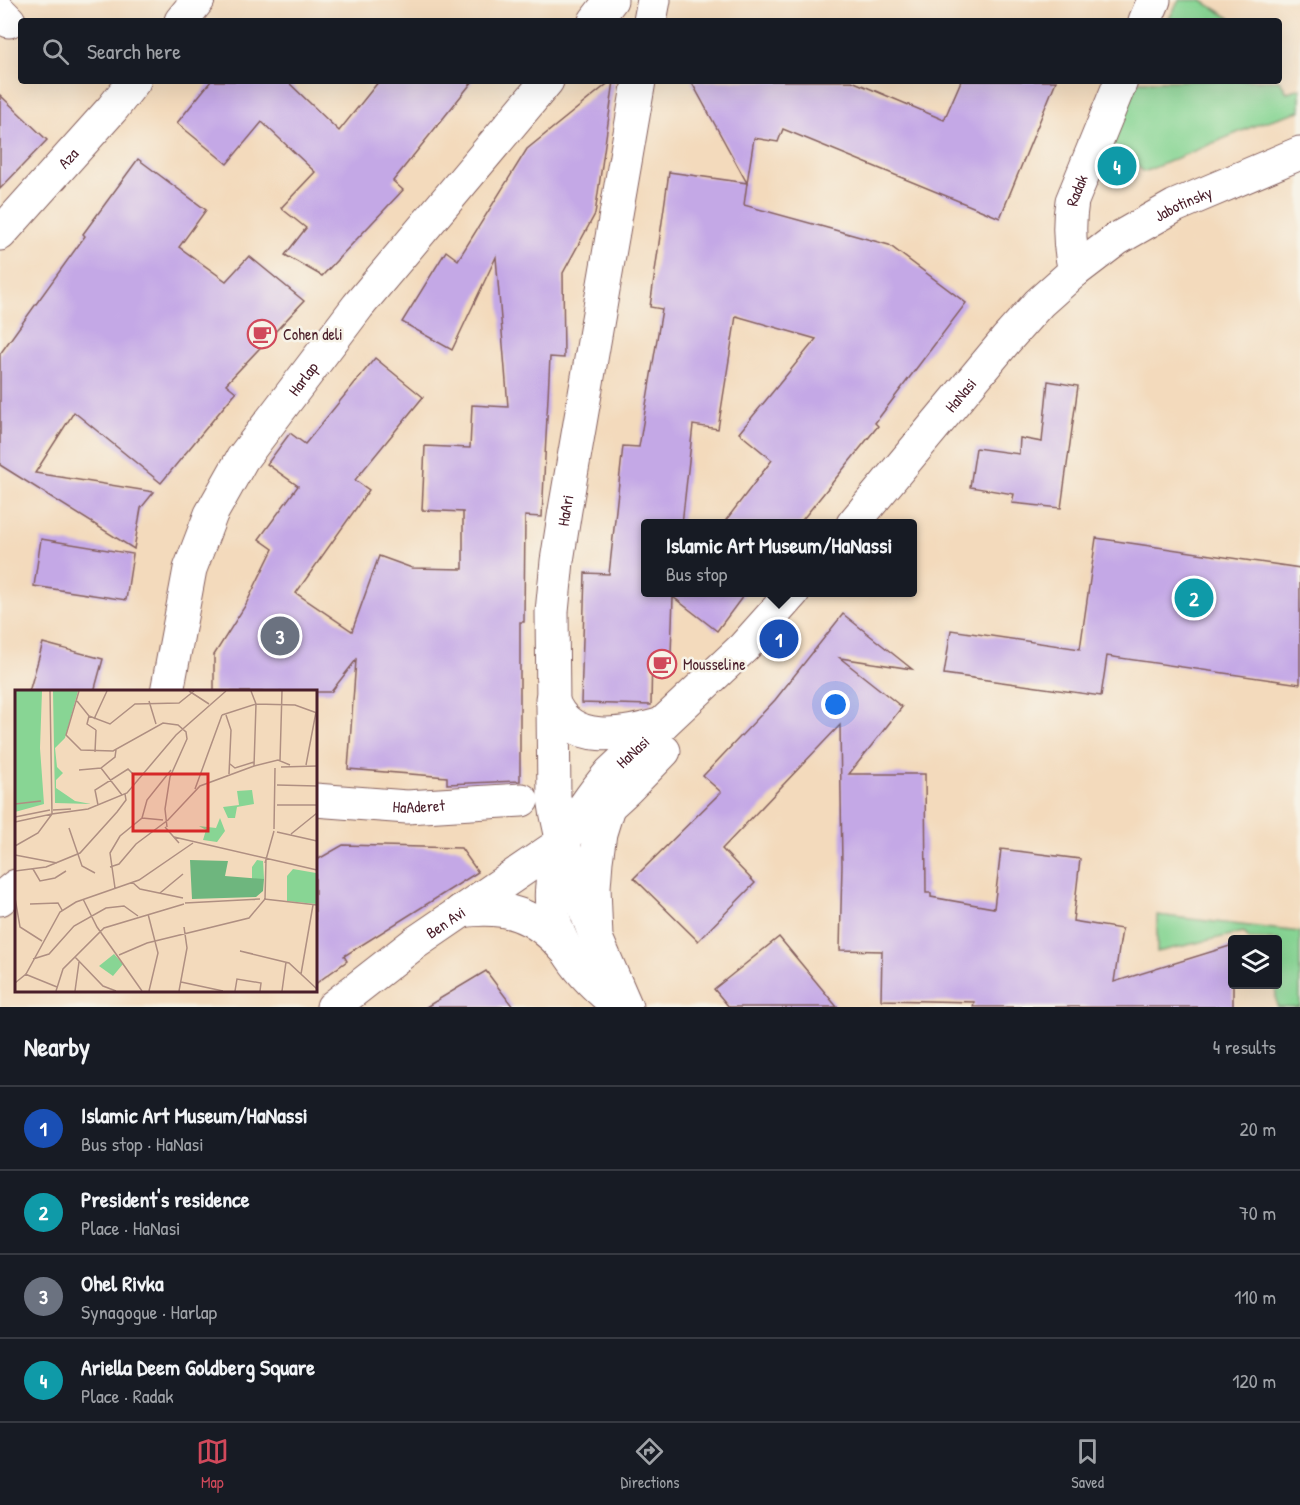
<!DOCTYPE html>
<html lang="en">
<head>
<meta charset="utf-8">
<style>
	body { margin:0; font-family:"Patrick Hand",sans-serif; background:#242831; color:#f1f3f6 }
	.controls { position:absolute; right:18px; bottom:18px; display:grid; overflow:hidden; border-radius:6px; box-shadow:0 6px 24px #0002 }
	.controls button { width:54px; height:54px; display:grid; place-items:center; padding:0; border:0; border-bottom:2px solid #363941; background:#171b24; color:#f1f3f6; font:30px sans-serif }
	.you { position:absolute; left:836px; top:705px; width:21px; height:21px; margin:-15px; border:4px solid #fff; border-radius:50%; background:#1a73e8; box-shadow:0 0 0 9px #1a73e833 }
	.badge { display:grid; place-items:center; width:39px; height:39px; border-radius:50%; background:#d1495b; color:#fff; font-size:20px; font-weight:700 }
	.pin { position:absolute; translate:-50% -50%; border:3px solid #fff; box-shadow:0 2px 6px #0006 }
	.popup { position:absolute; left:641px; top:519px; width:276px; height:78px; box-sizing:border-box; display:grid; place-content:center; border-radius:6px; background:#171b24; filter:drop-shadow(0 2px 4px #0005); font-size:20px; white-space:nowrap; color:#9ea1a6 }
	.popup b { font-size:22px; color:#f1f3f6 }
	.popup::after { content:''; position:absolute; left:50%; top:100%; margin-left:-12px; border:12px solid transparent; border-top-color:#171b24 }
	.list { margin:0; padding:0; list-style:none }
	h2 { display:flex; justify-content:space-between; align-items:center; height:78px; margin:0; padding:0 24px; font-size:26px }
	h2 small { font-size:20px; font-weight:400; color:#9ea1a6 }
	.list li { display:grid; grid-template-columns:39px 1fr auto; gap:18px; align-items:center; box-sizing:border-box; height:84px; padding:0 24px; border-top:2px solid #363941 }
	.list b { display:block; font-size:22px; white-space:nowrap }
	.list p { margin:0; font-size:20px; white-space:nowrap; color:#9ea1a6 }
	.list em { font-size:20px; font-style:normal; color:#9ea1a6 }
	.icon { flex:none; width:33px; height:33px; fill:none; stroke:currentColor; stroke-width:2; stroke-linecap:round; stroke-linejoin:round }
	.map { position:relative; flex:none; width:1300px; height:1007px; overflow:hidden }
	.search { position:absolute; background:#171b24; box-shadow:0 6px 24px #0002; left:18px; right:18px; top:18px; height:66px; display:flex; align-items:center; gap:15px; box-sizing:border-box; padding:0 21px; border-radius:6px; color:#9ea1a6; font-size:22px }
	.sheet { height:414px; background:#171b24 }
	nav { display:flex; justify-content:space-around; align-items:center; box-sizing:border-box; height:84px; border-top:2px solid #363941; background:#171b24; font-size:16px; color:#9ea1a6 }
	nav a { display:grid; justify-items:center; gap:3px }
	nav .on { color:#d1495b }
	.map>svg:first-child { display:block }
	.green { fill:#88d594; stroke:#697a60; stroke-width:1.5 }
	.building { fill:#c4a8e6 }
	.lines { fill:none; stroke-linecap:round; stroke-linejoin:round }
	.minor-casing { stroke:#85605e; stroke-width:35 }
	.tertiary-casing { stroke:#85605e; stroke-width:35 }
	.minor { stroke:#fff; stroke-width:33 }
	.tertiary { stroke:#fff; stroke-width:33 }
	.labels { text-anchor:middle; stroke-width:5; stroke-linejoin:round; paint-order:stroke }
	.street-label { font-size:16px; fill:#4a1f2b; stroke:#f7f3e8 }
	.poi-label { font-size:16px; fill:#4a1f2b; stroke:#f7f3e8; text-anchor:start }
	.inset-road { fill:none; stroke:#af8f82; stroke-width:1.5 }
	.view { fill:#d62828; fill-opacity:0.15; stroke:#d62828; stroke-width:3 }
	.inset-edge { fill:none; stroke:#4a1f2b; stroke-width:3 }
</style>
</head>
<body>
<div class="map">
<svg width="1300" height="1007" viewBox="0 0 1300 1007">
	<rect width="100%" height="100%" fill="#f7f3e8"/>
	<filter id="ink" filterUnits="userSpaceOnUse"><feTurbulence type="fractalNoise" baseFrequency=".0167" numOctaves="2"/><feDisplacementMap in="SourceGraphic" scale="12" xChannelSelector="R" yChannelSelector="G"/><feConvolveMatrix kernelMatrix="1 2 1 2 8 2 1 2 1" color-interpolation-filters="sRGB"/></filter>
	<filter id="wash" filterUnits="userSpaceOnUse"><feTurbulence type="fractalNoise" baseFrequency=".008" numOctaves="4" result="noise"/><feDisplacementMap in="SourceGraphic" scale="24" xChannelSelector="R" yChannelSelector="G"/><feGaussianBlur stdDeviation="1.35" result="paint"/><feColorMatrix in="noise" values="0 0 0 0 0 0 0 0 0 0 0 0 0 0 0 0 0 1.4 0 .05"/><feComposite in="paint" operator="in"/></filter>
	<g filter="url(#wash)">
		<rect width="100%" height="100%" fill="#f3dabc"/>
		<g class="green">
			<polygon points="1179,0 1201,0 1235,21 1168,21"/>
			<polygon points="1279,80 1287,92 1300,88 1300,111 1261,123 1144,172 1107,140 1137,81"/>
			<polygon points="1157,915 1300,932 1300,1007 1277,1007 1275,985 1278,984 1278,940 1249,939 1244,932 1157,952"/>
		</g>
		<g id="blocks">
			<g class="building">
				<polygon points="211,81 287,81 339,131 379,81 473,81 393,181 403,190 322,276 285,255 306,228 281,208 315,172 262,122 227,164 177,123"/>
				<polygon points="611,81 614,81 595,214 563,273 564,358 550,357 542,517 525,516 524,622 520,622 520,781 447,784 447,777 348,769 356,660 331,692 214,692 214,655 245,606 273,549 259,539 298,486 267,464 290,433 305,444 375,358 423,397 355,480 369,490 296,593 352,631 379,556 412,568 463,569 463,512 422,510 425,446 470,448 472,405 508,407 496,257 452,350 402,322 446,251 458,260 527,149"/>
				<polygon points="691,81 852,81 944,120 961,81 1056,81 1000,218 783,129 778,142 754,138 747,183"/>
				<polygon points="0,95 47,140 0,189"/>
				<polygon points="138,159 206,210 179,247 226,281 249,256 304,301 226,384 236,392 161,483 74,412 35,473 154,492 141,508 134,549 0,465 0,354 85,236 83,234"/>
				<polygon points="669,172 747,183 744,205 889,245 966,303 875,423 878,426 799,524 723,524 772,460 739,433 816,339 736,316 718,429 693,425 682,524 645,524 645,592 746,592 717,631 673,597 671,654 652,653 651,705 581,703 585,573 609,574 623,446 639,447 662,309 650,307"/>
				<polygon points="1048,381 1078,386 1061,508 1012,503 1014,494 970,487 976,448 1019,454 1020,438 1042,442"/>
				<polygon points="1096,538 1300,568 1300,684 1107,656 1101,696 944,674 951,630 1080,649"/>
				<polygon points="41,539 133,554 126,600 34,586"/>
				<polygon points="843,614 912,669 840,658 902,707 849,774 925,774 926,893 931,893 931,897 994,908 1001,849 1080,859 1073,921 1122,929 1114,982 1233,945 1233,1007 973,1007 974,1002 881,1000 882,951 840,950 842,865 840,725 722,849 755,883 698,941 634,878 721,792 703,776 775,700"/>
				<polygon points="43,643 103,659 94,692 29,692"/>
				<polygon points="343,845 461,848 478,872 344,956 347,961 315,984 315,861"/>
				<polygon points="779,937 837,1007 729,1007 714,989"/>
				<polygon points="486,971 513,1007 426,1007"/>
			</g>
		</g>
	</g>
	<g filter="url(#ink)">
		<use href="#blocks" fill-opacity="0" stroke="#85605e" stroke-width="1.5"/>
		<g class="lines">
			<g class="minor-casing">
				<g id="minor">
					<polyline points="0,12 9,21"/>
					<polyline points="595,21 611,0"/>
					<polyline points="1145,21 1154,0"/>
					<path id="s1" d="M1075 271C1069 247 1068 226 1072 201L1121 81"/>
					<path id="s2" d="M167 692 190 569 211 514 242 459 358 306 547 81"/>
					<path id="s3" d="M315 800 407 807 522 800"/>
					<polyline points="0,899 16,886"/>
					<path id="s4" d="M333 1007 415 943 563 842"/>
				</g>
			</g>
			<g class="tertiary-casing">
				<g id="tertiary">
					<polyline points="181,21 198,0"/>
					<polyline points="650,21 654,0"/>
					<path id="s5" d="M0 234 112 109 134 81"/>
					<path id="s6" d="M853 524 1006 340 1039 303 1075 271 1117 239 1175 206 1300 153"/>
					<path d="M552 699C569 747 624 735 662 724"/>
					<polyline points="608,807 600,833 596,861 594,887 596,938 626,1007"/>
					<polyline points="592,821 628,788 664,751"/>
					<path d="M461 911C506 905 535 914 565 949"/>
					<path id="s7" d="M596 938C579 892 561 847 554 798L552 612 557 561 565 510 639 81"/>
					<path id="s8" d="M621 1007C522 933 538 859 610 773L744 647 793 592"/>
				</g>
			</g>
			<use href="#minor" class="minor"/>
			<use href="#tertiary" class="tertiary"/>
		</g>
	</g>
	<defs>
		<g id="cafe-ring" transform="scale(1.5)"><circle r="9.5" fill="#f7f3e8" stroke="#d1495b" stroke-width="1.5"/><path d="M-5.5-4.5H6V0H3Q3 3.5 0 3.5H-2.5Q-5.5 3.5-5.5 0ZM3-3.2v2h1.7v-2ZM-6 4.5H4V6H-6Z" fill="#d1495b"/></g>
	</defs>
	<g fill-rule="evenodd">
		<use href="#cafe-ring" x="262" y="334"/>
		<use href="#cafe-ring" x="662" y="664"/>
	</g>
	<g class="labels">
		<g class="street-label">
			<text dy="6" stroke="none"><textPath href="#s5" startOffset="102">Aza</textPath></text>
			<text dy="6" stroke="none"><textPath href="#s1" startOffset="82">Radak</textPath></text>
			<text dy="6" stroke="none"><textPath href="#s6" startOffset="465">Jabotinsky</textPath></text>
			<text dy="6" stroke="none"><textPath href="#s2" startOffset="348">Harlap</textPath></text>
			<text dy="6" stroke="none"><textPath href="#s6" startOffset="168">HaNasi</textPath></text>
			<text dy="6" stroke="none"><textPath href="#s7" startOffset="435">HaAri</textPath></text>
			<text dy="6" stroke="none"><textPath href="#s8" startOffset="306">HaNasi</textPath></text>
			<text dy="6" stroke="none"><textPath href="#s3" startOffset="104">HaAderet</textPath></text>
			<text dy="6" stroke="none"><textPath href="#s4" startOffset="141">Ben Avi</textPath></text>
		</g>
		<g class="poi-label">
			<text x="283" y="340">Cohen deli</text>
			<text x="683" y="670">Mousseline</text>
		</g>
	</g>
	<g transform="translate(15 690)">
		<rect width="302" height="302" fill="#f3dabc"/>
		<path d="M0 1H27L25 58 29 114 0 122ZM38 1H63L50 48 40 58 42 77 48 83 41 90V98L60 111 76 114 40 113ZM237 100 239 114 222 117 220 128H213L208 117 224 115 222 101ZM205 128 210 141 202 152 188 150 191 140 184 136 201 138ZM242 170 248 171 249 189H237V177ZM278 179 301 183V214L272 211V186ZM99 264 108 274 98 286 84 276Z" fill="#88d594"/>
		<path d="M175 170 213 171 210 186 249 189 248 201 241 207 177 209Z" fill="#6eb67e"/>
		<path class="inset-road" d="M64 1 51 45 66 60 98 61 148 33 163 35 171 42 172 49 155 87 150 119 152 137M174 1 194 14M236 1 241 14 239 76M62 11 74 26M134 11 141 34M207 25 241 14 280 15 302 23M211 25 216 40 214 84M74 26 95 34 120 14 164 13 179 1M74 26 72 34 81 40M79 29 92 1M80 62 81 40M265 71 267 1M215 74 220 78 239 72M291 75 301 22M266 77 302 76M86 78 107 105M64 80 86 78 100 67 101 60M262 95 302 96M180 99 207 25M0 114 26 111M83 115 80 100 113 79 119 85M262 115H302M38 120 56 119M0 127 35 120M127 128 148 130M0 132 37 124 35 1M150 137 164 153M54 138 67 176 80 183M259 139 260 78M262 142 302 151M276 144 302 123M159 147 302 180M0 156 23 143 37 124 73 119 112 103 161 45 211 1M0 165 42 173M250 173 259 141M95 177 104 174 121 154 153 130 185 96 239 76 263 70 275 75M18 179 25 191 40 188 51 181M0 181 31 177 65 163 102 122 111 110 110 104M117 192 125 199 168 208M100 198 95 163 105 146 127 128 132 110 156 80M145 203 168 184M0 208 5 237 27 251M68 209 82 237 127 301M249 209 302 215M170 213 245 209M15 214 43 213 47 220M133 224 143 263 134 301M238 264 225 261 274 273 302 299M104 265 132 253 234 228 250 209 251 170M60 267 88 296 101 301M18 269 34 264 59 236 91 218 109 216 123 226M10 284 42 297M286 284 298 215M166 292 208 301M0 293 11 284 45 222 61 212 124 190 178 153M41 301 48 279 89 238 169 214M60 301 64 272M164 301 172 258 169 237M220 301 222 289 246 293 245 301M267 301 271 272"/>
		<path class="view" d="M118 84H193V141H118Z"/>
		<rect width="302" height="302" class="inset-edge"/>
	</g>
</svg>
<div class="controls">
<button><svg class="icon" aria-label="layers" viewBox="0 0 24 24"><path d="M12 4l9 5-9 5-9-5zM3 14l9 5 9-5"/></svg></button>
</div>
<div class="you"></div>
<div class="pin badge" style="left:779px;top:639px;background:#1a4fb4">1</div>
<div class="popup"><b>Islamic Art Museum/HaNassi</b>Bus stop</div>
<div class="pin badge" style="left:1194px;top:598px;background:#0f9aa8">2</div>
<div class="pin badge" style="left:280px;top:636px;background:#6b7280">3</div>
<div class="pin badge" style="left:1117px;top:166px;background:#0f9aa8">4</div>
<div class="search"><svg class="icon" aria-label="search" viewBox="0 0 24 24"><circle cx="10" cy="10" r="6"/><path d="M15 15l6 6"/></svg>Search here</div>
</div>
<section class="sheet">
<h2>Nearby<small>4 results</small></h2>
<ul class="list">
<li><span class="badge" style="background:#1a4fb4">1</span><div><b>Islamic Art Museum/HaNassi</b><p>Bus stop · HaNasi</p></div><em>20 m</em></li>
<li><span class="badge" style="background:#0f9aa8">2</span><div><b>President's residence</b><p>Place · HaNasi</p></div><em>70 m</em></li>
<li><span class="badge" style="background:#6b7280">3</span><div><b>Ohel Rivka</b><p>Synagogue · Harlap</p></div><em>110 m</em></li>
<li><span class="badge" style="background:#0f9aa8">4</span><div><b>Ariella Deem Goldberg Square</b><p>Place · Radak</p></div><em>120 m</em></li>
</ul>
</section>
<nav>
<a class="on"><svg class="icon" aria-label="map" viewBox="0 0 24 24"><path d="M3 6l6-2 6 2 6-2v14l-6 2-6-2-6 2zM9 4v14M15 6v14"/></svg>Map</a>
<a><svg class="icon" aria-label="directions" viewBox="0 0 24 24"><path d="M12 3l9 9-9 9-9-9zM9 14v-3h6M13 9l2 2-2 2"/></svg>Directions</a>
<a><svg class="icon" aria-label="saved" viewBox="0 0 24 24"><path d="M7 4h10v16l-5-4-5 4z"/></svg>Saved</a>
</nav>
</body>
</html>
